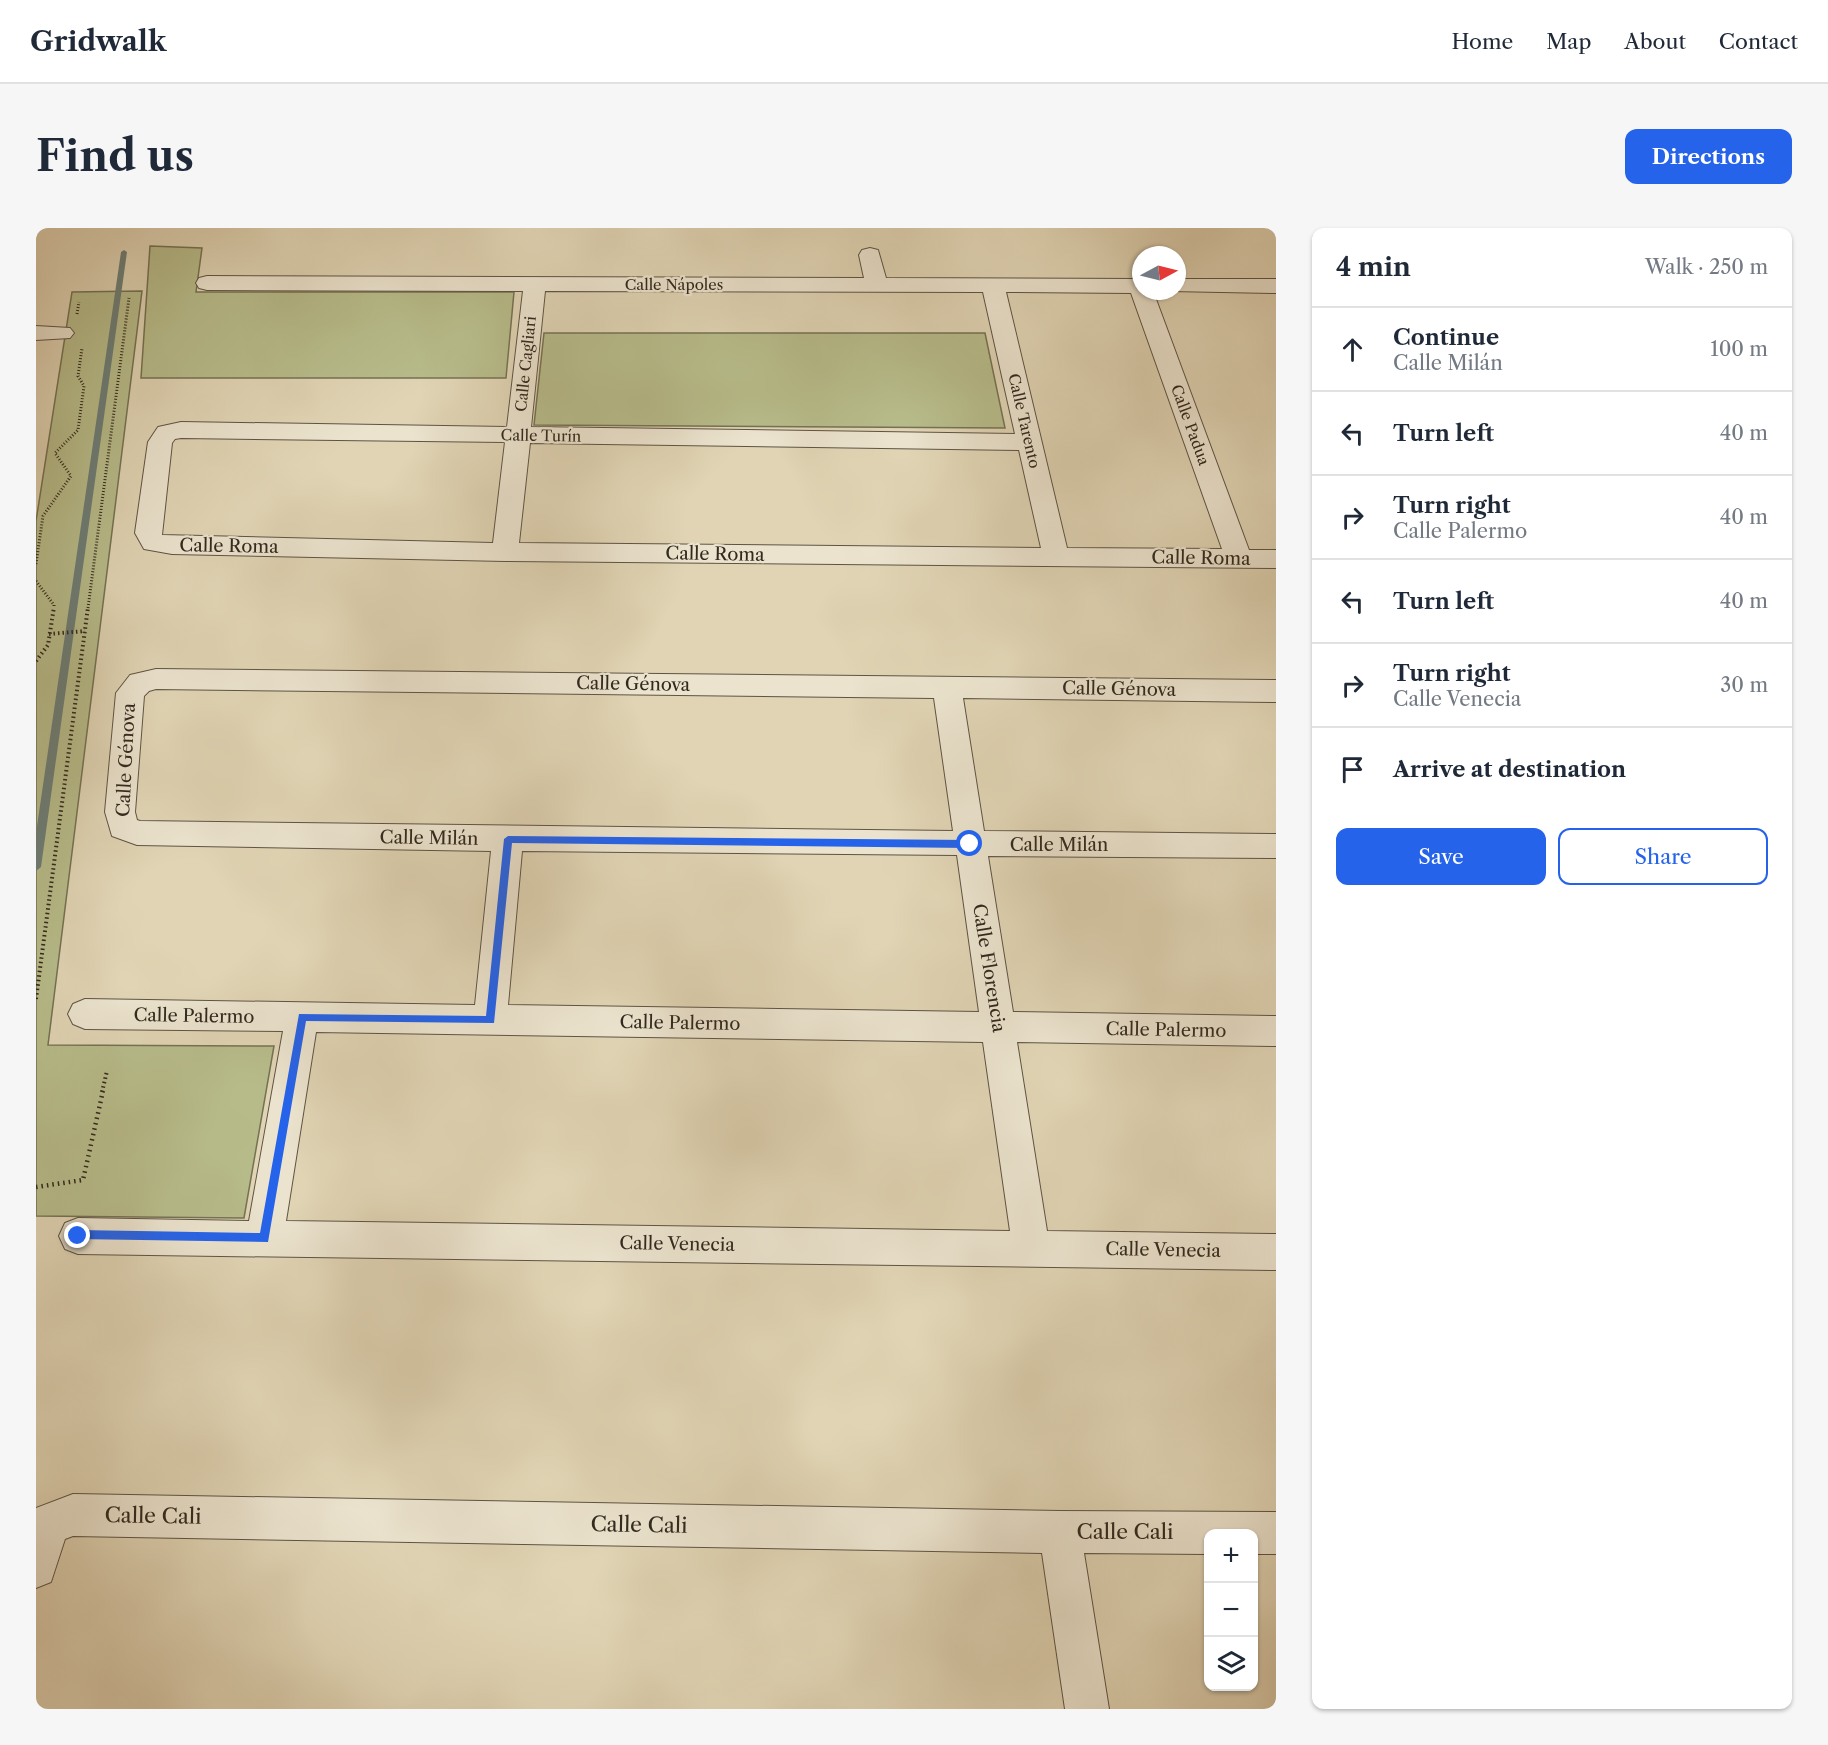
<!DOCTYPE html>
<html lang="en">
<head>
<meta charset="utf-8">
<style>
	body { margin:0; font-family:"Libre Caslon Text",serif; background:#f6f6f7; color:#1f2937 }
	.controls { position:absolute; right:18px; bottom:18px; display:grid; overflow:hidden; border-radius:12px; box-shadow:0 2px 4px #0004 }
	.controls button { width:54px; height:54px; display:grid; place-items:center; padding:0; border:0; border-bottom:2px solid #e0e1e3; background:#fff; color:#1f2937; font:30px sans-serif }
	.compass { position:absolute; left:1096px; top:18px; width:54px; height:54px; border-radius:50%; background:#fff; box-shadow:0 2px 4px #0004; rotate:83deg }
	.stop { position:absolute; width:18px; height:18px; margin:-14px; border:4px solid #2563eb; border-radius:50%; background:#fff }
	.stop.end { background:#2563eb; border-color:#fff; box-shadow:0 2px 6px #0008 }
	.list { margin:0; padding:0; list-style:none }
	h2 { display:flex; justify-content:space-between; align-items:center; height:78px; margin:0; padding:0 24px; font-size:26px }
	h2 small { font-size:20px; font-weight:400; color:#747a83 }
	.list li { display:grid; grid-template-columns:39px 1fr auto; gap:18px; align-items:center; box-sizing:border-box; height:84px; padding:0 24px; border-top:2px solid #e0e1e3 }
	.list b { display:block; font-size:22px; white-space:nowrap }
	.list p { margin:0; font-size:20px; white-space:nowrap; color:#747a83 }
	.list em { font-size:20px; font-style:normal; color:#747a83 }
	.actions { display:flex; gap:12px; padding:18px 24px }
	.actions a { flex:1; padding:14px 0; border:2px solid #2563eb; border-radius:12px; text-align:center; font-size:21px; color:#2563eb }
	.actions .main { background:#2563eb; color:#fff }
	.icon { flex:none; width:33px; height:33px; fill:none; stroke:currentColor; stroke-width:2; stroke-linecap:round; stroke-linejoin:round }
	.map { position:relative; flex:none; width:1240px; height:1481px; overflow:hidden; border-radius:12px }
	header { display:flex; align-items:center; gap:36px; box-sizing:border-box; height:84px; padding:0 30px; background:#fff; border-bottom:2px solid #e0e1e3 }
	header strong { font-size:28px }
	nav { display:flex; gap:33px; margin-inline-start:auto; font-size:21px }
	.intro { display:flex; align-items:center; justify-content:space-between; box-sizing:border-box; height:144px; padding:0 36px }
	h1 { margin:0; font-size:42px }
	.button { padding:15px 27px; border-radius:12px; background:#2563eb; color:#fff; font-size:21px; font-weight:700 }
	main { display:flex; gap:36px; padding:0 36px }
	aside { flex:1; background:#fff; border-radius:12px; box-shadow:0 2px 4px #0004 }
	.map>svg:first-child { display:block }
	.green { fill:#b7bb8a; stroke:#747254; stroke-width:1.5 }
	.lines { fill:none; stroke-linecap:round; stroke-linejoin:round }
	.stream { fill:#6d7e77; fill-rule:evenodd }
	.minor-casing { stroke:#5e5444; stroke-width:2 }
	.path-far2 { stroke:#32291f; stroke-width:3; stroke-dasharray:1 2; stroke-linecap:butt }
	.path-far1 { stroke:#32291f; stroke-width:4; stroke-dasharray:1.5 3; stroke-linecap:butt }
	.path { stroke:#32291f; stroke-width:4.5; stroke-dasharray:1.5 4; stroke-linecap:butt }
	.minor { fill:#ebe3ce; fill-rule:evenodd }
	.route { fill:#2563eb }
	.labels { text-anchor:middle; stroke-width:4.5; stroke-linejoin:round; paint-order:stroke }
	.far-street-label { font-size:15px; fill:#32291f; stroke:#ebe3ce }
	.street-label { font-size:18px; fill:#32291f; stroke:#ebe3ce }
	.near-street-label { font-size:21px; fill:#32291f; stroke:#ebe3ce }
</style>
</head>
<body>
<header>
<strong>Gridwalk</strong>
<nav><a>Home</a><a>Map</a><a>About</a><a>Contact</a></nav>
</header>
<div class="intro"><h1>Find us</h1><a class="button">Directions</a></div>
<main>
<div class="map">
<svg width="1240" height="1481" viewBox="0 0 1240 1481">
	<rect width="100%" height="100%" fill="#e0d4b4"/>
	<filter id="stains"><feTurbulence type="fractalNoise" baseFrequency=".00333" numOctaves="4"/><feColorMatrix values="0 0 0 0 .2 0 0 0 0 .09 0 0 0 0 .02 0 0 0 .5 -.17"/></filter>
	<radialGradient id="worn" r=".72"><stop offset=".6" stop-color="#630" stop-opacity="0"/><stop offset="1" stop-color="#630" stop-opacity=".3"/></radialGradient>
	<g class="green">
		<polygon points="114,18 166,20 160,64 478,64 470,150 105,150"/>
		<polygon points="106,63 12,817 238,818 208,990 0,988 0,293 36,64"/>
		<polygon points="508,105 949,105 969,200 498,197"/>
	</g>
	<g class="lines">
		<polygon class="stream" points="88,22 91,24 5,639 0,643 0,605 85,24"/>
		<g class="minor-casing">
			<g id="minor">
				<path d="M834 20 842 22 850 50 1105 51V63H1117L1213 322H1240V340L469 333 136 326 108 321 99 305 112 214 122 199 145 194 471 199 487 63 171 62 163 60 160 55 163 50 171 48 828 50 823 27 826 22ZM509 63 947 64 979 206 495 199ZM970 64 1095 65 1186 321 1031 320ZM145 210 469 214 457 315 126 307 136 215 139 211ZM494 215 983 222 1005 320 483 315Z"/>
				<polygon points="1141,51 1240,51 1240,65 1134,63 1141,63"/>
				<polygon points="0,98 34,100 38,105 34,110 0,112"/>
				<path d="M120 441 1240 452V474L927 470 948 603 1240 606V630L952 628 977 784 1240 788V818L981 814 1011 1003 1240 1006V1042L42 1026 29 1021 23 1008 29 995 42 990 213 993 247 803 49 801 37 796 32 786 37 776 49 771 439 777 455 623 101 617 76 608 69 584 80 465 94 447ZM120 461 898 470 917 603 104 593 101 592 99 584 108 468 113 463ZM486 623 921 627 943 784 472 777ZM280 804 947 814 974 1003 250 993Z"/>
				<polygon points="37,1266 1024,1283 1240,1284 1240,1326 1218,1326 1218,1306 1172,1306 1172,1326 1048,1325 1073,1481 1029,1481 1006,1325 37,1308 29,1311 15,1354 0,1360 0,1280"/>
			</g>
		</g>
		<g class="path-far2">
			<polyline points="41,86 43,74"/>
			<polyline points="0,336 7,288 35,248 19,225 42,202 48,158 42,148 46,120"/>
			<polyline points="0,353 18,377 18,380"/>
			<polyline points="52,380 93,70"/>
		</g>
		<g class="path-far1">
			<polyline points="13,406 49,403"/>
			<polyline points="0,433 12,417 18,379"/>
			<polyline points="0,771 52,379"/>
			<polyline points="66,864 71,843"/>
		</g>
		<polyline class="path" points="0,959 47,952 67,863"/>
		<use href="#minor" class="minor"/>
	</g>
	<polygon class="route" points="472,608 934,612 939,616 934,620 476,615 458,795 270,793 232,1014 39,1011 37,1008 42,1002 224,1005 263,786 450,788 468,611"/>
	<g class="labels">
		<g class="far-street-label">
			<text x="638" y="62">Calle Nápoles</text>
			<text transform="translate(490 136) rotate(-84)" y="5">Calle Cagliari</text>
			<text transform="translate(988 193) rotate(77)" y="5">Calle Tarento</text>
			<text transform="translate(1154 197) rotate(70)" y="5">Calle Padua</text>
			<text transform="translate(505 208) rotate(1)" y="5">Calle Turín</text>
		</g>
		<g class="street-label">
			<text transform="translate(193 318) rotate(1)" y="6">Calle Roma</text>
			<text transform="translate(679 326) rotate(1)" y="6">Calle Roma</text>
			<text transform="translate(1165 330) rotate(1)" y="6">Calle Roma</text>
			<text transform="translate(597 456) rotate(1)" y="6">Calle Génova</text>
			<text transform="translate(1083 461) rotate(1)" y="6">Calle Génova</text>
			<text transform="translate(90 532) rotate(-87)" y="6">Calle Génova</text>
			<text transform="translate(393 610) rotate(1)" y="6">Calle Milán</text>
			<text x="1023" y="623">Calle Milán</text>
			<text transform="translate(953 740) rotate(81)" y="6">Calle Florencia</text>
			<text transform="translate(158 788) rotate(1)" y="6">Calle Palermo</text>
			<text transform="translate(644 795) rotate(1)" y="6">Calle Palermo</text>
			<text transform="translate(1130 802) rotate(1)" y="6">Calle Palermo</text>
			<text transform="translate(641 1016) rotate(1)" y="6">Calle Venecia</text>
			<text transform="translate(1127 1022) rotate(1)" y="6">Calle Venecia</text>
		</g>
		<g class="near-street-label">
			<text transform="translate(117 1288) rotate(1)" y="7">Calle Cali</text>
			<text transform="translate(603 1297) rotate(1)" y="7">Calle Cali</text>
			<text x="1089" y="1311">Calle Cali</text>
		</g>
	</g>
	<rect width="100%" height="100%" filter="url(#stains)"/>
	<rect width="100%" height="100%" fill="url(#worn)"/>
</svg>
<div class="controls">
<button>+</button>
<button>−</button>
<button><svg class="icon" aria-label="layers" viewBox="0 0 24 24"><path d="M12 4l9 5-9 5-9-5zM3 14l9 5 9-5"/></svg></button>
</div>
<svg class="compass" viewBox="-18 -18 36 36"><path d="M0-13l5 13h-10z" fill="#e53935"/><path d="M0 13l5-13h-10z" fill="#747a83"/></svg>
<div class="stop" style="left:934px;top:616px"></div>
<div class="stop end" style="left:42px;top:1008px"></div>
</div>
<aside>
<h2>4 min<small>Walk · 250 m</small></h2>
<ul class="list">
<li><svg class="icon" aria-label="ahead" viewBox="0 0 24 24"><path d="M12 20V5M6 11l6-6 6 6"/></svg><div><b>Continue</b><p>Calle Milán</p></div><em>100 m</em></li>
<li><svg class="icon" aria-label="left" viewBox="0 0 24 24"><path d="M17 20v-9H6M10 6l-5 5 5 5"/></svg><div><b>Turn left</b></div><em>40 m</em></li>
<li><svg class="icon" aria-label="right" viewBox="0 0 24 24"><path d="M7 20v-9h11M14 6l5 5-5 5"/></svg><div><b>Turn right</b><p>Calle Palermo</p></div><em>40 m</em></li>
<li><svg class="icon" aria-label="left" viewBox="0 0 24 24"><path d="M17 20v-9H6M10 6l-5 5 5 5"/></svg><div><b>Turn left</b></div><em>40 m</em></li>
<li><svg class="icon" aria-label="right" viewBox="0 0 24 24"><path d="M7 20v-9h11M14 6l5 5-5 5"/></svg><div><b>Turn right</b><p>Calle Venecia</p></div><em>30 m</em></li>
<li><svg class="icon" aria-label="arrive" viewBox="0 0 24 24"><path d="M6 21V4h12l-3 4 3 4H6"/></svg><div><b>Arrive at destination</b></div></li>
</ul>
<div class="actions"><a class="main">Save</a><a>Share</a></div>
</aside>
</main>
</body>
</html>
